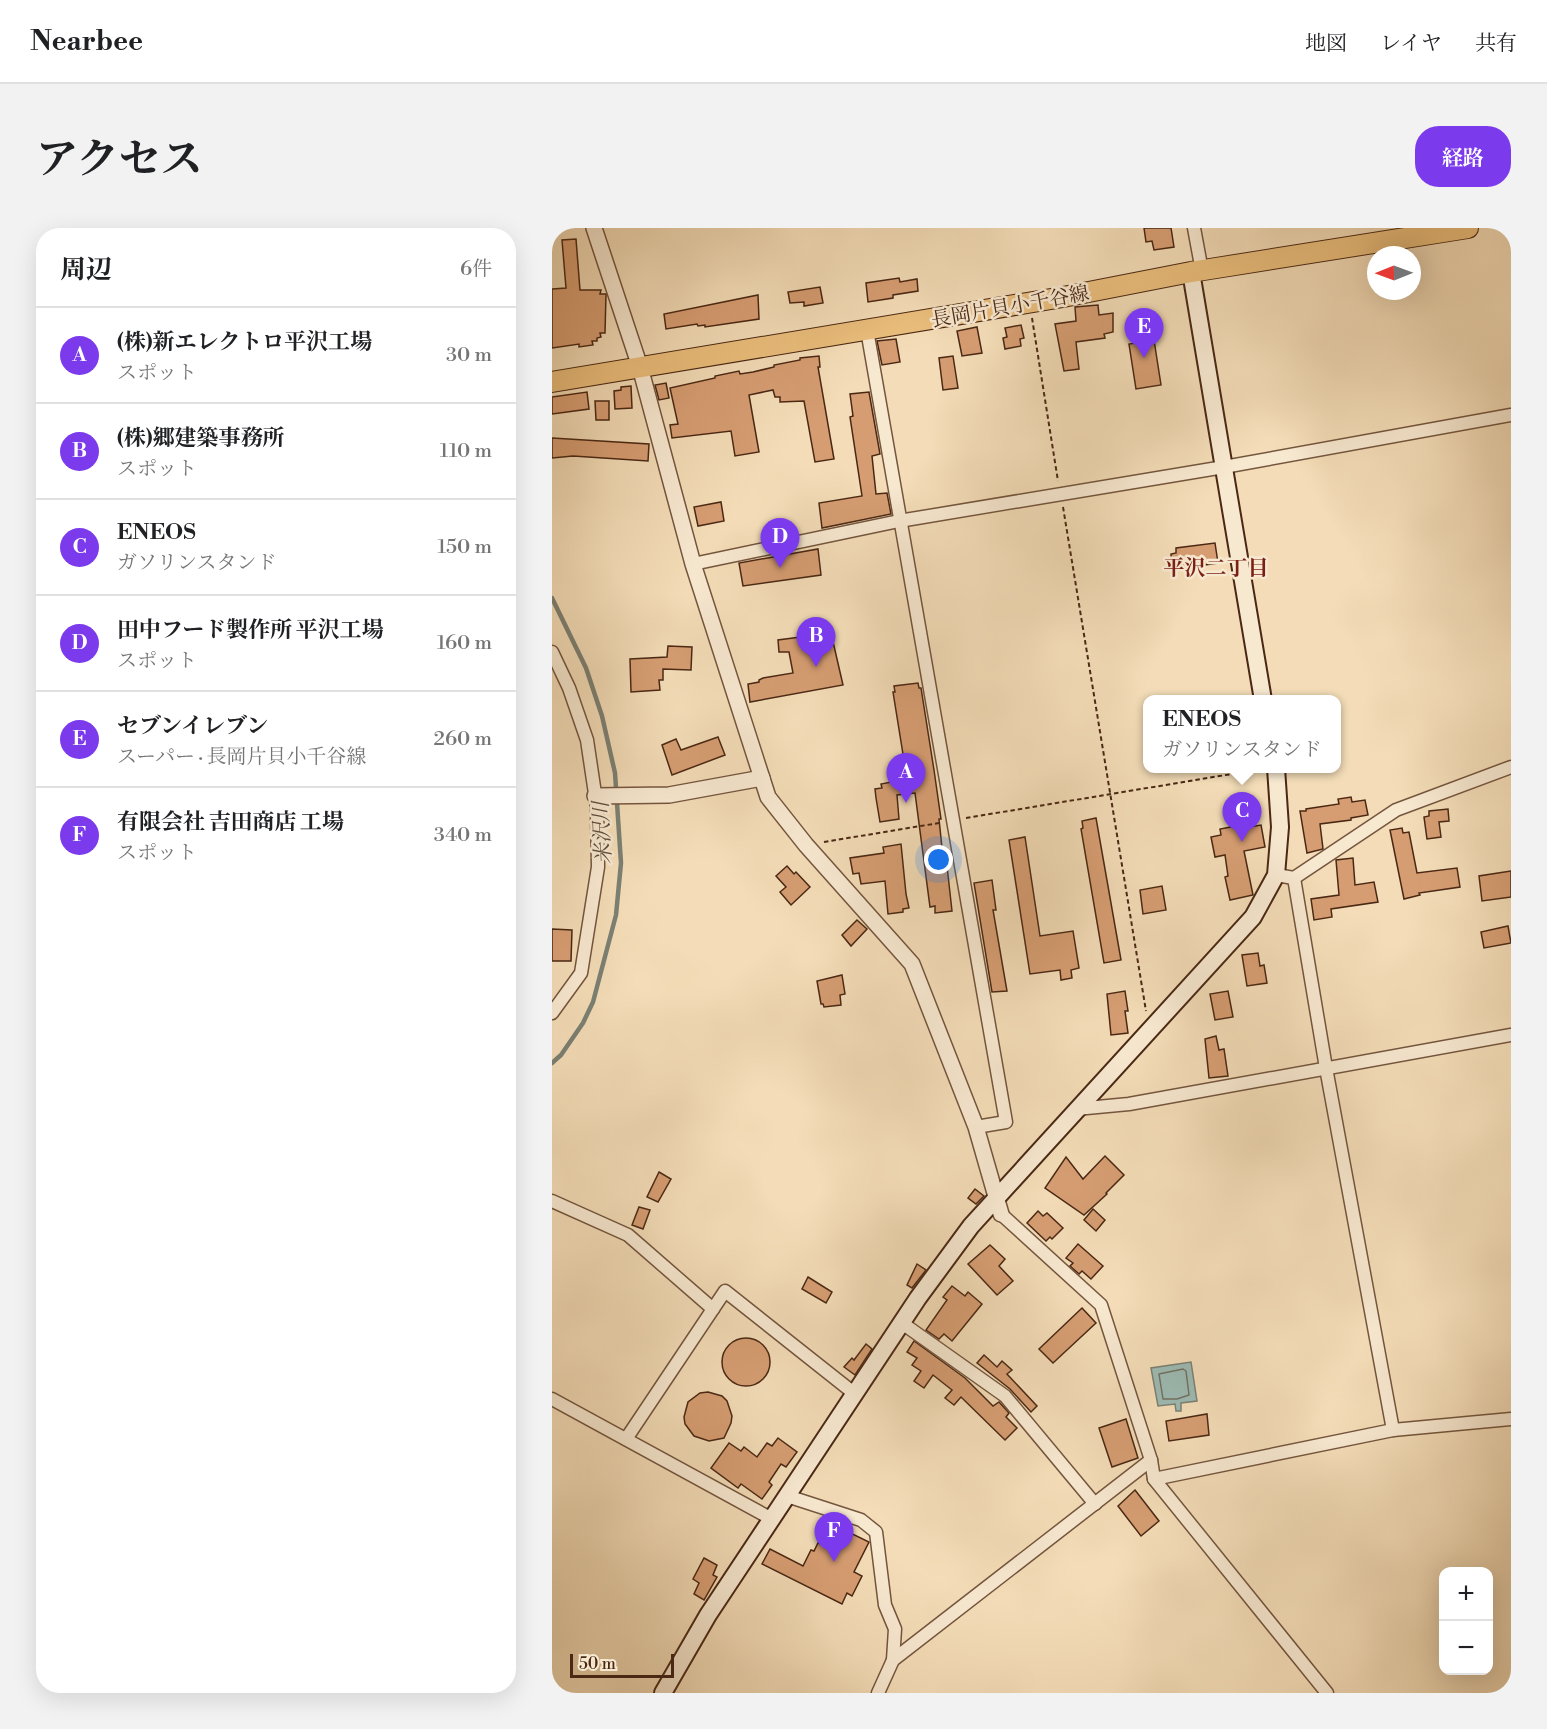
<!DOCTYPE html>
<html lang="ja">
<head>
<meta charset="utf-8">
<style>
	body { margin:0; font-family:"Libre Bodoni","Noto Serif JP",serif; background:#f2f2f2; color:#202124 }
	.controls { position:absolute; right:18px; bottom:18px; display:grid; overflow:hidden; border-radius:12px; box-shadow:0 6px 24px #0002 }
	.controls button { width:54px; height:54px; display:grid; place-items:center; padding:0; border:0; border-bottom:2px solid #e0e0e0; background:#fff; color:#202124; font:30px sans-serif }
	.compass { position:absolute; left:815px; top:18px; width:54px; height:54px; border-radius:50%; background:#fff; box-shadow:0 6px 24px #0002; rotate:269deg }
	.scale { position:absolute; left:18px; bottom:15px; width:104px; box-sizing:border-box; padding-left:6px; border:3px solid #4a2814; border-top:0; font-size:16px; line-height:21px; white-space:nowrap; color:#4a2814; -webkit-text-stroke:4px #f7e8d0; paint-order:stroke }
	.you { position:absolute; left:387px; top:632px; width:21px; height:21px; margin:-15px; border:4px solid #fff; border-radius:50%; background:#1a73e8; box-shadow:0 0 0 9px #1a73e833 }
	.badge { display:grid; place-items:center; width:39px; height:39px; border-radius:50%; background:#7c3aed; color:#fff; font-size:20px; font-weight:700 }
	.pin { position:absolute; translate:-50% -50px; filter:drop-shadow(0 2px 3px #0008) }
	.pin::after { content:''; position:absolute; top:32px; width:21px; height:18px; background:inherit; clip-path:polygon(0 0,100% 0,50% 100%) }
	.popup { position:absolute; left:591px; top:467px; width:198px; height:78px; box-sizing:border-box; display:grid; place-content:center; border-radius:12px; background:#fff; filter:drop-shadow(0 2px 4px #0005); font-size:20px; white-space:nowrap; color:#757577 }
	.popup b { font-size:22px; color:#202124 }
	.popup::after { content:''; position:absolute; left:50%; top:100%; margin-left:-12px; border:12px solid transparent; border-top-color:#fff }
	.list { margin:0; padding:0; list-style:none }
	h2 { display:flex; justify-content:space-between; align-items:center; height:78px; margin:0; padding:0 24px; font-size:26px }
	h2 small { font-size:20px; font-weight:400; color:#757577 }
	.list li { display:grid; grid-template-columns:39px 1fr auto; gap:18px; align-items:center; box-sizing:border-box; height:96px; padding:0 24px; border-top:2px solid #e0e0e0 }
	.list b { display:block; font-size:22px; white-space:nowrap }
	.list p { margin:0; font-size:20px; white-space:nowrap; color:#757577 }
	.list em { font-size:20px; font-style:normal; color:#757577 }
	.map { position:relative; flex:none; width:959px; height:1465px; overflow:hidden; border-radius:24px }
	header { display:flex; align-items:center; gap:36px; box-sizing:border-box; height:84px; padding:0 30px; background:#fff; border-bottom:2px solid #e0e0e0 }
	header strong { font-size:28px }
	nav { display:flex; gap:33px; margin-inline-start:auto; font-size:21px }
	.intro { display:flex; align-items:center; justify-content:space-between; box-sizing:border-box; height:144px; padding:0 36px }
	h1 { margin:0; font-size:42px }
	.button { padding:15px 27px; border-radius:24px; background:#7c3aed; color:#fff; font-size:21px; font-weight:700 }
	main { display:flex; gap:36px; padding:0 36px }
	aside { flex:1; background:#fff; border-radius:24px; box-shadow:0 6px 24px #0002 }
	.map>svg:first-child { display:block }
	.water { fill:#9cbab3; stroke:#7b8073; stroke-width:1.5 }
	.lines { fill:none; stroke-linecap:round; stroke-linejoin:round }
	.shore { stroke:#737164; stroke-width:1.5 }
	.stream { stroke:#7b8073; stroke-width:4.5 }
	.building { fill:#d69d72; stroke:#4a2814; stroke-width:1.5 }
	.minor-casing { stroke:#74553d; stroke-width:15 }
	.tertiary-casing { stroke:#74553d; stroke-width:18 }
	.secondary-casing { stroke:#4a2814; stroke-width:20 }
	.primary-casing { stroke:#4a2814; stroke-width:22 }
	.path { stroke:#4a2814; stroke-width:2; stroke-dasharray:4.5 3; stroke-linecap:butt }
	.minor { stroke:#f7e8d0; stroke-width:12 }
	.tertiary { stroke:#f7e8d0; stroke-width:15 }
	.secondary { stroke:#f7e8d0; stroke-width:16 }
	.primary { stroke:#eabe7c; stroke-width:20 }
	.labels { text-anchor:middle; stroke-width:5; stroke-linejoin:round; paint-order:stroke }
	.street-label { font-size:20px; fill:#4a2814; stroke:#f7e8d0 }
	.neighbourhood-label { font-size:21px; font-weight:bold; fill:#7a1f14; stroke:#f7e8d0 }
	.water-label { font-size:21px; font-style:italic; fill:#5e4c3c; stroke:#f7e8d0 }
</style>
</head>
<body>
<header>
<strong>Nearbee</strong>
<nav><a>地図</a><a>レイヤ</a><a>共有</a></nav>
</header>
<div class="intro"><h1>アクセス</h1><a class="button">経路</a></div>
<main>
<aside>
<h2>周辺<small>6件</small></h2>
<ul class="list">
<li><span class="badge">A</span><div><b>(株)新エレクトロ平沢工場</b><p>スポット</p></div><em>30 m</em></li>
<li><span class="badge">B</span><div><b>(株)郷建築事務所</b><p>スポット</p></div><em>110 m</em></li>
<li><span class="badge">C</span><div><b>ENEOS</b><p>ガソリンスタンド</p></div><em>150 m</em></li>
<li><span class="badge">D</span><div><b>田中フード製作所 平沢工場</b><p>スポット</p></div><em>160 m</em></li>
<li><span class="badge">E</span><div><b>セブンイレブン</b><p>スーパー · 長岡片貝小千谷線</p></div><em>260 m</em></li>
<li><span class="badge">F</span><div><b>有限会社 吉田商店 工場</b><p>スポット</p></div><em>340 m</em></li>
</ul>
</aside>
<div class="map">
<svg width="959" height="1465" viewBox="0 0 959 1465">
	<rect width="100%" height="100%" fill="#f3dcb7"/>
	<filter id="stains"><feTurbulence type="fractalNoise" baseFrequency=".00333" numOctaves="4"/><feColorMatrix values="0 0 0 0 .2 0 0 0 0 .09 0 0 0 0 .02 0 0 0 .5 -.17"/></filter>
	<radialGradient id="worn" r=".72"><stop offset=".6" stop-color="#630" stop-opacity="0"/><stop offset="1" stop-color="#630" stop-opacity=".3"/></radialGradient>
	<polygon class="water" points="639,1134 645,1173 629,1175 629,1183 624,1183 623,1176 606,1178 599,1140"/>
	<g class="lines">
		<polygon class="shore" points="631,1141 634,1143 637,1167 625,1171 611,1171 607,1146"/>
		<polyline class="stream" points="0,370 34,440 50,488 63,545 69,635 64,687 41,774 31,795 9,827 0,835"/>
	</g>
	<g class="building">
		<polygon points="592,0 619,0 622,19 602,22 600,13 594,14"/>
		<polygon points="24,11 28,62 49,62 48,66 54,66 53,105 48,105 49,109 45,110 45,113 40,113 41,117 27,119 27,116 0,120 0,61 14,60 10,12"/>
		<polygon points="347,50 348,54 365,51 366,63 341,67 341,70 316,74 314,55"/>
		<polygon points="268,59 271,75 252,78 252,74 238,75 236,64"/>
		<polygon points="206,67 207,91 153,99 153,97 146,98 145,96 114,101 112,86"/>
		<polygon points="546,77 547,87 561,85 561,104 552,106 553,110 524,114 527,141 512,143 503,96 524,93 523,79"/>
		<polygon points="469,97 472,110 468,111 469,118 453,121 451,110 455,109 453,100"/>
		<polygon points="425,99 430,125 410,128 405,103"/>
		<polygon points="344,111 348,134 330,137 325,113"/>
		<polygon points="602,112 609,157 584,161 577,116"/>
		<polygon points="267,128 268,139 266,139 282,231 263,234 252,173 228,174 228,169 223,169 221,162 197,167 207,224 183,228 179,203 120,210 118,197 126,196 118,160 163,150 163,148 187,143 188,146 201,144 222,139 222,137 248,132 248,130"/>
		<polygon points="401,128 406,160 391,162 387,130"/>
		<polygon points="114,155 117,170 107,172 103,157"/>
		<polygon points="79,158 80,180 63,181 62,163 69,162 69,159"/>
		<polygon points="35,164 37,181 0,186 0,169"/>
		<polygon points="317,164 328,226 320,228 324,266 335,265 339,286 270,300 267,275 310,268 298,189 301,188 298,166"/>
		<polygon points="43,173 57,173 57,192 44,192"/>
		<polygon points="0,210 97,216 96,233 21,228 0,230"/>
		<polygon points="169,274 172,293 146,298 142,279"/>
		<polygon points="663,315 666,335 625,341 625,339 620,339 619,326 624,325 624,320"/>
		<polygon points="266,321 269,347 191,358 187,335"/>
		<polygon points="279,405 291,457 198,474 196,456 207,454 207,452 211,450 241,445 237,424 227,424 226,412"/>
		<polygon points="116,418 140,419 139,442 111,441 111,452 107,452 108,462 79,464 78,431 115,429"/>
		<polygon points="366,455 367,460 369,460 382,542 389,591 387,591 392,639 395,638 400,683 383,685 383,678 378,679 363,565 345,567 347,591 328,594 324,570 323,561 330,560 329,556 355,551 341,464 343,464 342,458"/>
		<polygon points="166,509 173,527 120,547 110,517 124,511 129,522"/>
		<polygon points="799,569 800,574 813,572 816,587 799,590 799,592 768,596 771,621 755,625 748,583 754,583 754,581 787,576 786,571"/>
		<polygon points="896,581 897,593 887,594 889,609 875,611 872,589 877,588 877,583"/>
		<polygon points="544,590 569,732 552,735 529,601 531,600 530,593"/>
		<polygon points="709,597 713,619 692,623 701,667 678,672 673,649 676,648 673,627 663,629 659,609 669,607 668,601 684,598 684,601"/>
		<polygon points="850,600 851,605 857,604 865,645 905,640 908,659 867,665 868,667 852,671 838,602"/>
		<polygon points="473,609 488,708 521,703 527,740 519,742 520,750 509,752 508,742 478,746 457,612"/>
		<polygon points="349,616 354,666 357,680 351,681 351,684 336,686 333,653 309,656 307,645 301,646 298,630 332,625 331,619"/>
		<polygon points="801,630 803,657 822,654 826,674 779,681 780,689 762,692 759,671 787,667 784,632"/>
		<polygon points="235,638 242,646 244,644 258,659 239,677 228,664 234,659 224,648"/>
		<polygon points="959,643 959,669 930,673 927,648"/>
		<polygon points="440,652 444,682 441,682 455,763 440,764 422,655"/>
		<polygon points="610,658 614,682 591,686 588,662"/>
		<polygon points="305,692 315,701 299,718 290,707"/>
		<polygon points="956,698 959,715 932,720 929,704"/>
		<polygon points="0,701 20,702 19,733 0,733"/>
		<polygon points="706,725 708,738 712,737 715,755 695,758 690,727"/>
		<polygon points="290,747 293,766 288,767 289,777 272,779 271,776 269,776 265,753"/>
		<polygon points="573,763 576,783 573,783 576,805 559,807 555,766"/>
		<polygon points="676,763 681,789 663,792 658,766"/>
		<polygon points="664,808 667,822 672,821 676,848 657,850 653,811"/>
		<polygon points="553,928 572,947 554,965 555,966 532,987 493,960 514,929 531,951"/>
		<polygon points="107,944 119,951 106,974 95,969"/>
		<polygon points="423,961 432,968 424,976 416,970"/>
		<polygon points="87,979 98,982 91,1001 80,997"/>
		<polygon points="541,981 553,992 544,1003 532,992"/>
		<polygon points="486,983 491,988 495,985 511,1000 500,1011 498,1009 494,1013 475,995"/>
		<polygon points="526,1016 551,1038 539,1051 530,1043 527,1046 518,1038 521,1035 514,1030"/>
		<polygon points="438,1017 453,1031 447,1038 461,1053 445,1067 416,1036"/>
		<polygon points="365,1036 374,1042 360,1060 355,1057"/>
		<polygon points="256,1049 280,1064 274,1075 250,1061"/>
		<polygon points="400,1058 413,1068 416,1064 430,1076 400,1113 392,1106 387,1111 374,1102 395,1072 391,1069"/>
		<polygon points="530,1080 544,1095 501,1135 487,1121"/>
		<circle cx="194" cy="1134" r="24"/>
		<polygon points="362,1113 413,1150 441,1178 447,1174 457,1185 454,1189 465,1200 453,1212 409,1169 402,1177 393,1170 400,1162 381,1147 372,1160 362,1153 369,1143 360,1137 365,1130 355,1124"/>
		<polygon points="314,1116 320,1121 303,1147 292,1139 300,1130 302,1132"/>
		<polygon points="432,1127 445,1139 450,1133 460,1142 455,1146 485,1178 479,1184 458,1161 425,1135"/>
		<polygon points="156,1164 170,1168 175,1173 180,1188 179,1195 172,1210 157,1213 142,1208 133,1196 132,1189 136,1174 148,1165"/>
		<polygon points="655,1186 657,1207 617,1213 614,1193"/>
		<polygon points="574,1191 586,1230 560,1239 547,1200"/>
		<polygon points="226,1210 245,1224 234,1239 229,1236 217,1254 220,1257 210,1271 189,1256 186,1260 159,1240 177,1215 189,1223 192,1219 205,1229 215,1215 220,1218"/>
		<polygon points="583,1262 607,1293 589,1308 566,1278"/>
		<polygon points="280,1296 317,1314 302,1344 310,1348 300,1368 295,1365 290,1376 210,1336 218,1321 251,1338 259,1322 262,1323 266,1315 269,1316 271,1312 272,1313"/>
		<polygon points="152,1330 165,1337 161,1347 165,1349 152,1372 142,1366 147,1355 141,1351"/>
	</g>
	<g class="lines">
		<g class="minor-casing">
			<g id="minor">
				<polyline points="642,0 650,43"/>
				<polyline points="315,102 454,894 424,899"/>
				<polyline points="141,336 347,293 672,239 959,187"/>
				<polyline points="0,424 17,460 35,512 45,579 46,639 29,745 0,785"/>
				<polyline points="724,647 742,650 844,582 959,539"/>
				<polyline points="742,650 774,840 841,1202"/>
				<polyline points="524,881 577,876 959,807"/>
				<polyline points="0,973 76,1007 161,1081"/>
				<polyline points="449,986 549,1077 599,1232 602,1251 775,1465"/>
				<polyline points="350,1095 453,1168 543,1276"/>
				<polyline points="0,1171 220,1291"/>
				<polyline points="74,1211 173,1063 303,1166"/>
				<polyline points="602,1251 841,1202 959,1191"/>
				<polyline points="235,1268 309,1292 324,1304 333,1377 343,1401 341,1432"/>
				<polyline points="326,1465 341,1432 599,1232"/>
			</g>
		</g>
		<g class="tertiary-casing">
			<g id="tertiary">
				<polyline points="42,0 88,139 141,336 216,569 254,617 360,736 424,899 449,986"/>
				<polyline points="43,568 117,567 210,550"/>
			</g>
		</g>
		<g class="secondary-casing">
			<g id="secondary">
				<polyline points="639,44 711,472"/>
				<polyline points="111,1465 156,1387 366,1070 419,998 701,689 724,647 728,599 724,540"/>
			</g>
		</g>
		<g class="primary-casing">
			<polyline id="primary" points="0,154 511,69 639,44 916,0"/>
		</g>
		<g class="path">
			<polyline points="480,90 506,253"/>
			<polyline points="511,279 594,783"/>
			<polyline points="414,590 710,541"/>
			<polyline points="272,614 387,595"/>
		</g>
		<use href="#minor" class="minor"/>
		<use href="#tertiary" class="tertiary"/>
		<use href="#secondary" class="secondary"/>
		<use href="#primary" class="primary"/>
	</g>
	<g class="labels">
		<g class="street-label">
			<text transform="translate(458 78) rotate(-10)" y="7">長岡片貝小千谷線</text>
		</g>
		<g class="neighbourhood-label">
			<text x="664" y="347">平沢二丁目</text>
		</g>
		<g class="water-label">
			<text transform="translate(50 605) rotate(-93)" y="7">米沢川</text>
		</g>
	</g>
	<rect width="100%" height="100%" filter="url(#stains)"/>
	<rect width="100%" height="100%" fill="url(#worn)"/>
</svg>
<div class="controls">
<button>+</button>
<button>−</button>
</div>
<svg class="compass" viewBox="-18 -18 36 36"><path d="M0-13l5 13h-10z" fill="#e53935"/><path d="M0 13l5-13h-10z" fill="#757577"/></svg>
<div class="scale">50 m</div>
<div class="you"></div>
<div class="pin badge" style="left:354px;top:575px">A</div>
<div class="pin badge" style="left:264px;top:439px">B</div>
<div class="pin badge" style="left:690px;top:614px">C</div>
<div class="popup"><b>ENEOS</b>ガソリンスタンド</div>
<div class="pin badge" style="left:228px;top:340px">D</div>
<div class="pin badge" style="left:592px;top:130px">E</div>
<div class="pin badge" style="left:282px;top:1334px">F</div>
</div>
</main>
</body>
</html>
